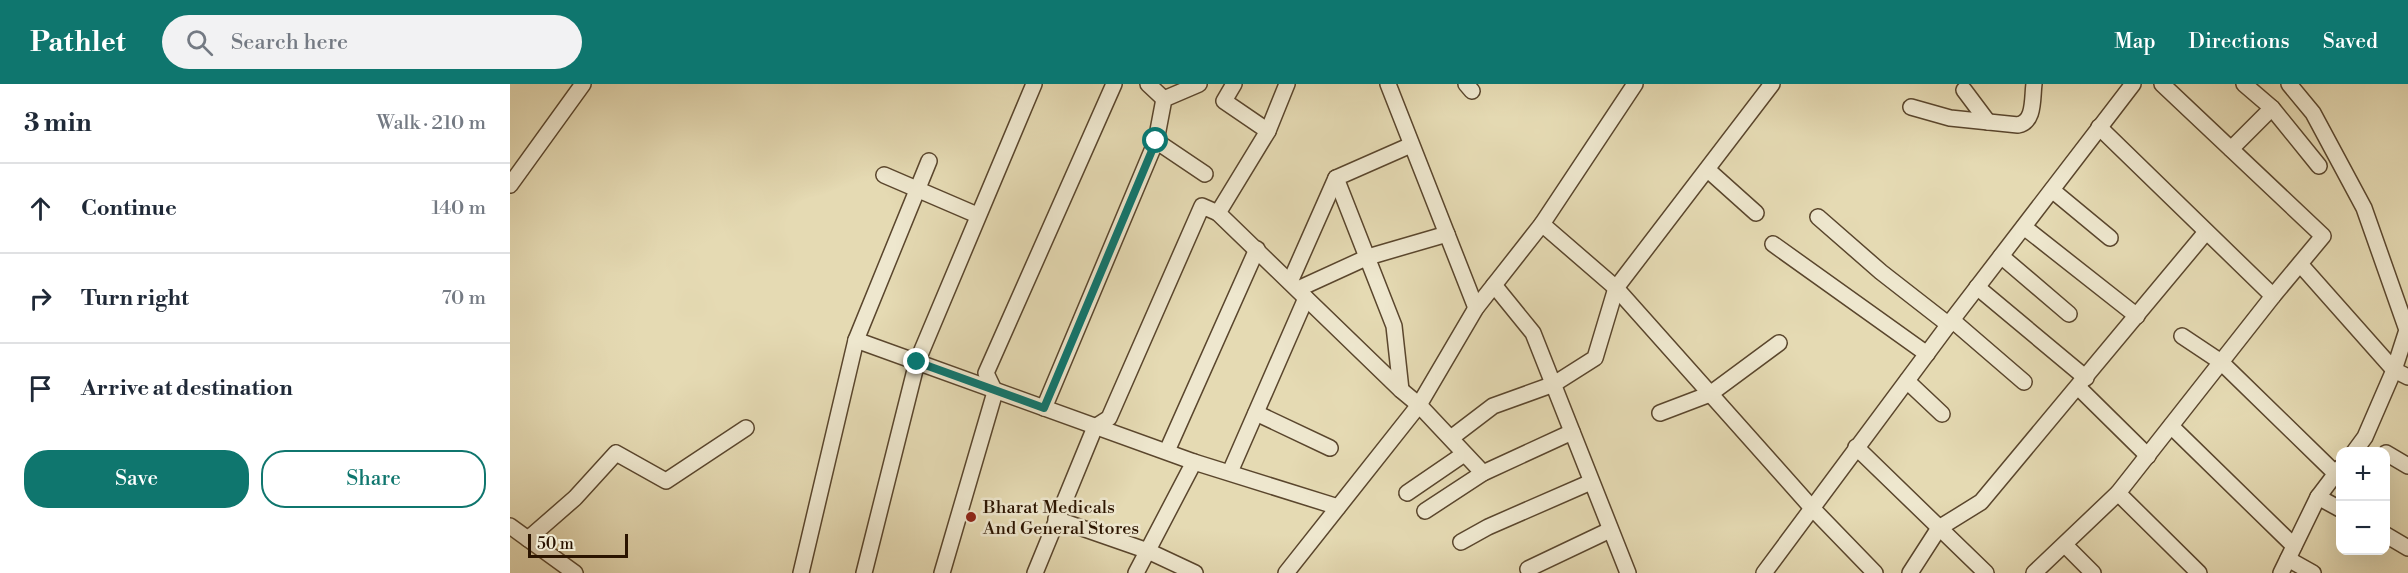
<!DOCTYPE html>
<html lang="en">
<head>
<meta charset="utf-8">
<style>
	body { margin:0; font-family:"Libre Bodoni",serif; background:#f2f2f3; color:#1f2937 }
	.controls { position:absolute; right:18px; bottom:18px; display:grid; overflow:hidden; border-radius:12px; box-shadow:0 6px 24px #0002 }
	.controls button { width:54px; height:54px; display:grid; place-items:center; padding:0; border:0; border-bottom:2px solid #e0e1e3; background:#fff; color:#1f2937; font:30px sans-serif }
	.scale { position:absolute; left:18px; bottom:15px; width:100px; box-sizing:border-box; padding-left:6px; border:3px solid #2b1400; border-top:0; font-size:16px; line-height:21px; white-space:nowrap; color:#2b1400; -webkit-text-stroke:4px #eee7ce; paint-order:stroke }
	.stop { position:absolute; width:18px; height:18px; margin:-14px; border:4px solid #0f766e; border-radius:50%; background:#fff }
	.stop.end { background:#0f766e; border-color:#fff; box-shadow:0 2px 6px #0008 }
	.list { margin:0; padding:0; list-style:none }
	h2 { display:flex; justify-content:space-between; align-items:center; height:78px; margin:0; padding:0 24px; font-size:26px }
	h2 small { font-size:20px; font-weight:400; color:#747a83 }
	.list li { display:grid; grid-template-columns:39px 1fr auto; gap:18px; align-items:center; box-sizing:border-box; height:90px; padding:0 24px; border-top:2px solid #e0e1e3 }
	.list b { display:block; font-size:22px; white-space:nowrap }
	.list em { font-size:20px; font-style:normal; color:#747a83 }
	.actions { display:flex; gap:12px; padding:18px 24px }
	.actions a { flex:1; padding:14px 0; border:2px solid #0f766e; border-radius:24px; text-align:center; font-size:21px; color:#0f766e }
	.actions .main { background:#0f766e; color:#fff }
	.icon { flex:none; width:33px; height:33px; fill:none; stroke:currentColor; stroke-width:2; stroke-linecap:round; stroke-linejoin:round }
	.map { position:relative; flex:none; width:1898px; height:489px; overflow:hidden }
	header { display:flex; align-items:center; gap:36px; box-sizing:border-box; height:84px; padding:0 30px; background:#0f766e; color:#fff }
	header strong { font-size:28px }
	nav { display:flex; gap:33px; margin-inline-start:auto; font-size:21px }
	.search { width:420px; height:54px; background:#f2f2f3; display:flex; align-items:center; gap:15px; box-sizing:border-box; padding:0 21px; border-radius:33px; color:#747a83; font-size:22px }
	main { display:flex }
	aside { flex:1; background:#fff }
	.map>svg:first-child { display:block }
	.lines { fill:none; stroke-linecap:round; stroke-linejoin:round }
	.street-casing { stroke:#5a462d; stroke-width:18 }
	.street { stroke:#eee7ce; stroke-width:15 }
	.route { stroke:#0f766e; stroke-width:8 }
	.poi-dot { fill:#8f2418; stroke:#eee7ce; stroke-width:2 }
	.labels { text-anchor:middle; stroke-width:5; stroke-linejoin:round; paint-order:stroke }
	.poi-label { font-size:18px; fill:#2b1400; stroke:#eee7ce; text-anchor:start }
</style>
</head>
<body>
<header>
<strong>Pathlet</strong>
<div class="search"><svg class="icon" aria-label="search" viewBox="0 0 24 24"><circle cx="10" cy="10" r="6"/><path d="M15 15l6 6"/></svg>Search here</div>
<nav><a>Map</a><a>Directions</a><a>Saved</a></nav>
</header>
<main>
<aside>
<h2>3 min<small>Walk · 210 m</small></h2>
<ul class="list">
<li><svg class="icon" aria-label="ahead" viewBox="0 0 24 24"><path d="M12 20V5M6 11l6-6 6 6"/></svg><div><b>Continue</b></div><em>140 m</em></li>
<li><svg class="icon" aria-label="right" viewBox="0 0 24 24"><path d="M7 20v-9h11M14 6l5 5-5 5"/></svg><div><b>Turn right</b></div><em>70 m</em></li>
<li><svg class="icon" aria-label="arrive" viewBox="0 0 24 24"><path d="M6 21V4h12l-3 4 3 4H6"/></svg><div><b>Arrive at destination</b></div></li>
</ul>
<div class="actions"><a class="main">Save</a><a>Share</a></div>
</aside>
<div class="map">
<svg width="1898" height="489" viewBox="0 0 1898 489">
	<rect width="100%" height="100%" fill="#e5dab3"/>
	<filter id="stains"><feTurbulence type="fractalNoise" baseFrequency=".00333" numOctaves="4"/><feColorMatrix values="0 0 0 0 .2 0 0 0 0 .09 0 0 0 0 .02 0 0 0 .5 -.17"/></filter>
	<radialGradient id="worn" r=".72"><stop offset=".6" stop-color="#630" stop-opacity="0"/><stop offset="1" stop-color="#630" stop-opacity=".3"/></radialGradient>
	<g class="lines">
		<g class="street-casing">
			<g id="street">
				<polyline points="638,0 654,15"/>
				<polyline points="724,0 714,17 758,47"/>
				<polyline points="777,0 758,47 708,129 891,306 909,321 973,389"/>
				<polyline points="878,0 966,224"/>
				<polyline points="956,0 962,7"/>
				<polyline points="1734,0 1762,24 1809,82"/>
				<polyline points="1779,0 1803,29 1854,124 1897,246 1884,286 1855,353 1844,368"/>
				<polyline points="1454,6 1478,38"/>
				<path d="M1401 23 1440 34 1508 41C1525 38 1522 14 1524 0"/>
				<polyline points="1589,43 1763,212"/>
				<polyline points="646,57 695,90"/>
				<polyline points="1721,65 1762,24"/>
				<polyline points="1198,86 1246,129"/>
				<polyline points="374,91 467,131"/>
				<polyline points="0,101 73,0"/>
				<polyline points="1542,106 1600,154"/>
				<polyline points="1308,133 1371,188 1439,241"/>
				<polyline points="1032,140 1106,204 1302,424 1365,489"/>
				<polyline points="1514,143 1627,232"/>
				<polyline points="1263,160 1417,270"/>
				<polyline points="1491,172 1559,230"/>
				<polyline points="1790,180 1884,286 1898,293"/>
				<polyline points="780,198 826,94"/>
				<polyline points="984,201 1023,249 1118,489"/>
				<polyline points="1467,203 1576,294"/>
				<polyline points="788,205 858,173 937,150"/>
				<polyline points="1442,236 1514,298"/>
				<polyline points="1672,252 1711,278 1826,390"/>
				<polyline points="346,256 684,378 626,489"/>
				<polyline points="1397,297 1432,330"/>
				<polyline points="1568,303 1638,372"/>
				<polyline points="891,306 884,242 826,94 901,61"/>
				<polyline points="534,324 646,57 654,15 689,0"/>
				<polyline points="746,329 820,364"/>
				<polyline points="1150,329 1200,310 1269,259"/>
				<polyline points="1661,342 1784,462"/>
				<polyline points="941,354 983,322 1044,300 1085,274 1106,204 1262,0"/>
				<polyline points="1346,363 1476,489"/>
				<polyline points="657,367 747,165"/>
				<polyline points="1876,369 1898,382"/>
				<polyline points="684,378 828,423"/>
				<polyline points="720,388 796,214"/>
				<polyline points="897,409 954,370"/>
				<polyline points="1608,409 1689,489"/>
				<polyline points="1808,413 1830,425"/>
				<polyline points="915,427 973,389 1062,348"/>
				<polyline points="546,435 638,467 685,489"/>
				<polyline points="0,442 65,489"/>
				<polyline points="1876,451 1898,464"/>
				<polyline points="18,455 65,414 106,369 156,397 236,344"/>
				<polyline points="951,458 978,443 1081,398"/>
				<polyline points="1555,461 1583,489"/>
				<polyline points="1778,475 1803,489"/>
				<polyline points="291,489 346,256 419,77"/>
				<polyline points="354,489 407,278 524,0"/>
				<polyline points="432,489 485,308 476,289 604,0"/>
				<polyline points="525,489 585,343 599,334 692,122 708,129"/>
				<polyline points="776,489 909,321 966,224 1032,140 1125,0"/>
				<polyline points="1020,489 1018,485 1100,446"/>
				<polyline points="1254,489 1442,236 1623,0"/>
				<polyline points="1400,489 1429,444 1471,418 1696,148"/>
				<polyline points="1524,489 1608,409 1763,212 1813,152 1652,0"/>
				<polyline points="1771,489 1808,413 1830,384"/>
			</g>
		</g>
		<use href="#street" class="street"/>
	</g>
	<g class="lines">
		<polyline class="route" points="407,278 534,324 646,57"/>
	</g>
	<circle class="poi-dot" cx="461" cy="433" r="6"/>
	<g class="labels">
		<g class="poi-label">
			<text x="473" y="429">Bharat Medicals<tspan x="473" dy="21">And General Stores</tspan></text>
		</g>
	</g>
	<rect width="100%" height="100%" filter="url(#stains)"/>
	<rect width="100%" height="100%" fill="url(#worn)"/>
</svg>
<div class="controls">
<button>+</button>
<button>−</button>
</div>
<div class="scale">50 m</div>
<div class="stop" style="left:646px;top:57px"></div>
<div class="stop end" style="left:407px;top:278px"></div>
</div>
</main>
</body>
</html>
